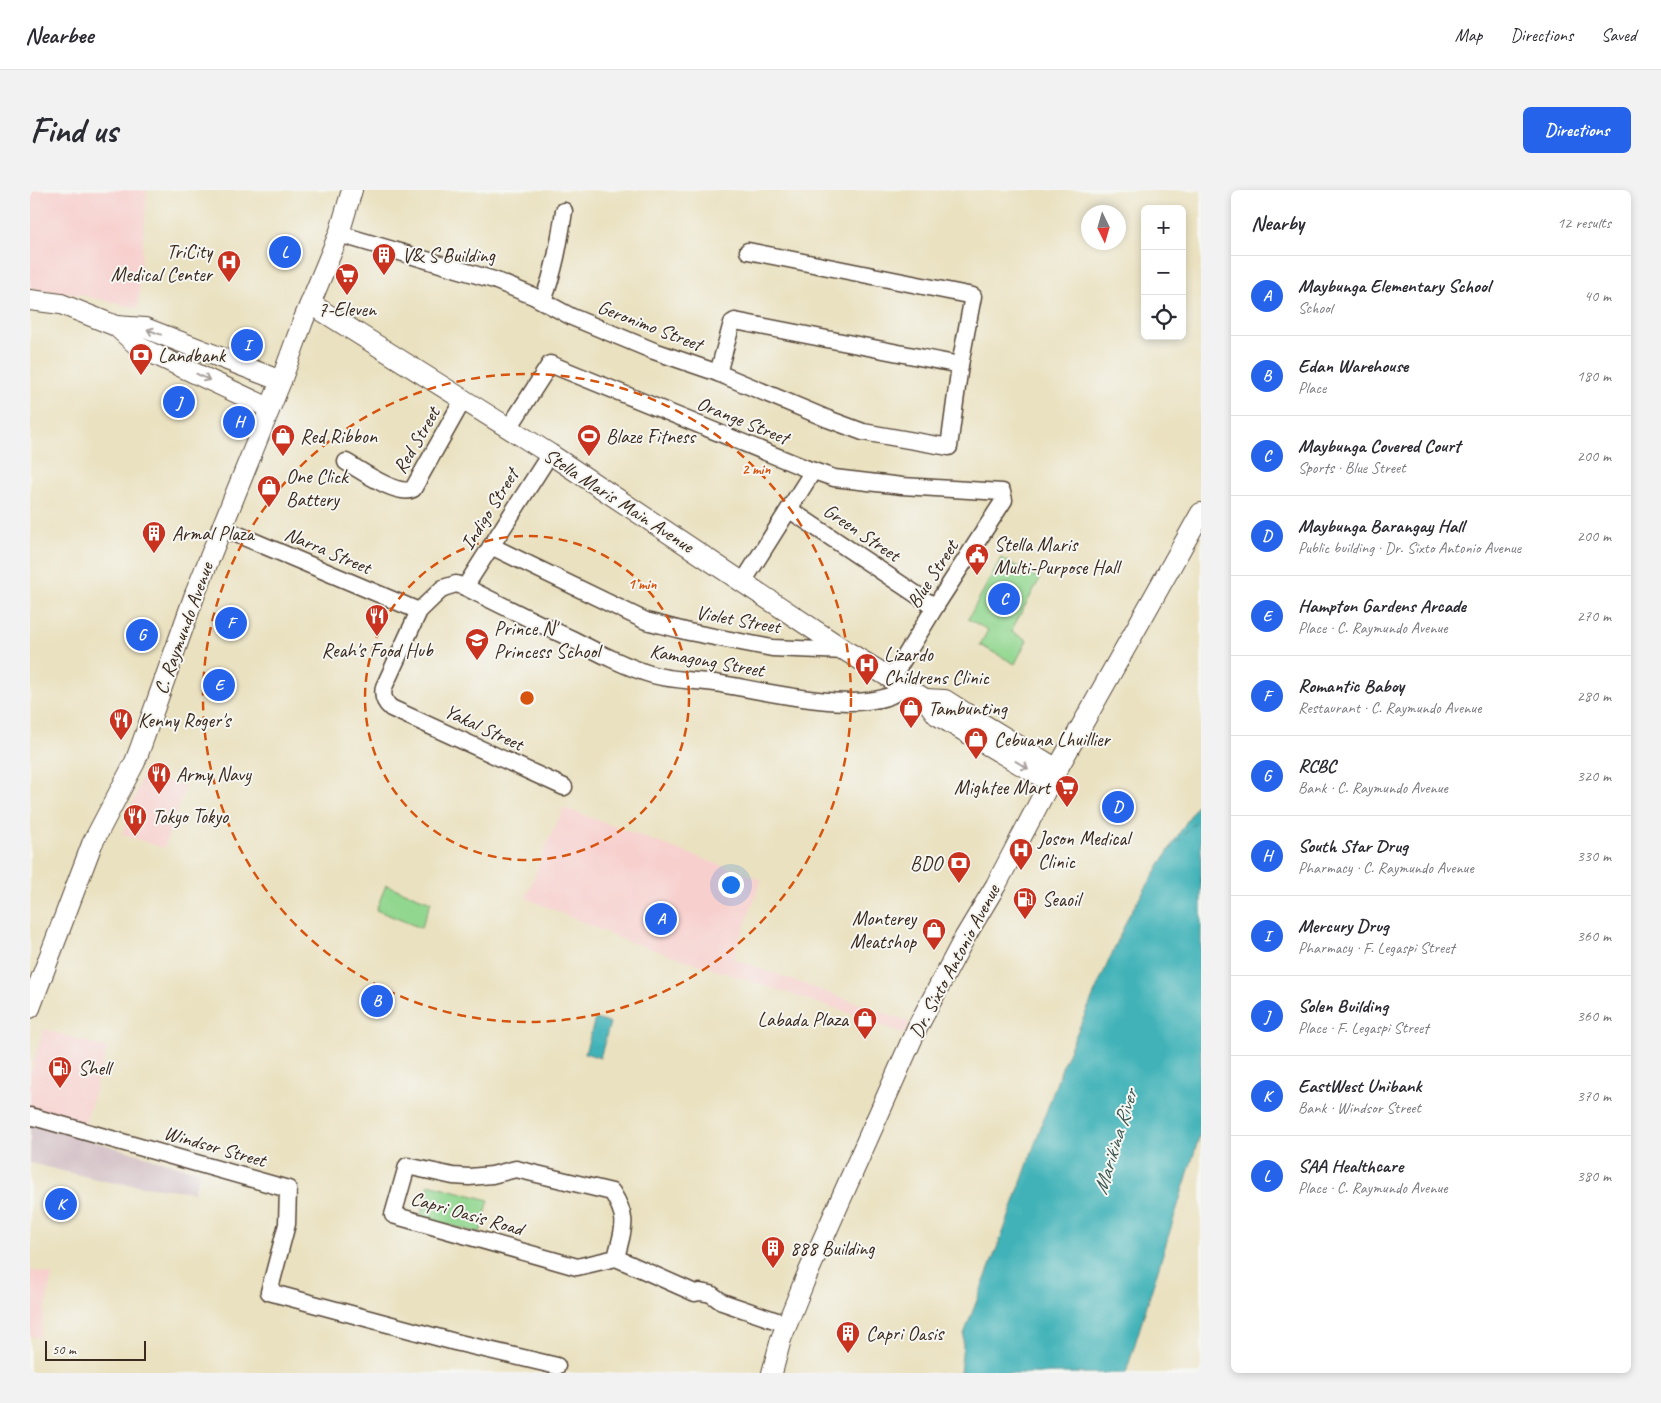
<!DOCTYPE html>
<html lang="en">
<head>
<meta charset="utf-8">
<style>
	body { margin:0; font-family:Caveat,sans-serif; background:#f2f2f3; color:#2b2b33 }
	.controls { position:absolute; right:15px; top:15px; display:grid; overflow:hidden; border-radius:8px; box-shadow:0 2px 8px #0003 }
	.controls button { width:45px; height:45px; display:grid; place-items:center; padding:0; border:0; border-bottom:1px solid #e1e1e2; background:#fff; color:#2b2b33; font:25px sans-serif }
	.compass { position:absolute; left:1051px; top:15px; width:45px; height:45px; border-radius:50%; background:#fff; box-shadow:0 2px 8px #0003; rotate:175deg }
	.scale { position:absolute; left:15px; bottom:12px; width:101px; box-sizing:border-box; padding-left:5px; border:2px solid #3b2a1e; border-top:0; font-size:14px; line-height:18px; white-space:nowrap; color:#3b2a1e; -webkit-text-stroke:4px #f6f6f2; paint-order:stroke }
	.you { position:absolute; left:700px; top:694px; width:18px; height:18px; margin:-12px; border:4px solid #fff; border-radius:50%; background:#1a73e8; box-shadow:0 0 0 8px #1a73e833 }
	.badge { display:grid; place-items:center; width:32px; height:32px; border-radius:50%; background:#2563eb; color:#fff; font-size:16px; font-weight:700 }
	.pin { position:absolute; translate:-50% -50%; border:2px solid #fff; box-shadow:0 1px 5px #0006 }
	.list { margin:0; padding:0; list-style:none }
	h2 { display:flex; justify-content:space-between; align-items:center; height:65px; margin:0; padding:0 20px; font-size:21px }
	h2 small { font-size:16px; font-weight:400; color:#7c7c81 }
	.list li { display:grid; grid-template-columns:32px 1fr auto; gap:15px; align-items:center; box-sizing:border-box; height:80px; padding:0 20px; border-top:1px solid #e1e1e2 }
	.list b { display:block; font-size:19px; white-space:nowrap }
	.list p { margin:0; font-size:16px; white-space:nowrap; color:#7c7c81 }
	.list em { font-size:16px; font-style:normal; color:#7c7c81 }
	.icon { flex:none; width:28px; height:28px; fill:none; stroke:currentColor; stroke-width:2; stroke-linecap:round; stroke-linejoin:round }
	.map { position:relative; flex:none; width:1171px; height:1183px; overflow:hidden; border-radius:8px }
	header { display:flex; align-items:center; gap:30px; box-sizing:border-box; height:70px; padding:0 25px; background:#fff; border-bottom:1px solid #e1e1e2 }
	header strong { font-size:24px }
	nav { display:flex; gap:28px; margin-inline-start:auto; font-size:18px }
	.intro { display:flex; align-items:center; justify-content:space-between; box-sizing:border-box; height:120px; padding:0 30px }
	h1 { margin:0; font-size:35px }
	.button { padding:12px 22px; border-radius:8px; background:#2563eb; color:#fff; font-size:18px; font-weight:700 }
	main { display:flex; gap:30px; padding:0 30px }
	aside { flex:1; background:#fff; border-radius:8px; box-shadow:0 2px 8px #0003 }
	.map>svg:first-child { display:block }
	.built { fill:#f7d0ce }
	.industrial { fill:#d2bec4 }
	.green { fill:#92d790; stroke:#668057 }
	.water { fill:#41b2b8; stroke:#3e6e6b }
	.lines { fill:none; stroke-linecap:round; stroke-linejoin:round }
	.ferry { stroke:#3d5a54; stroke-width:1; stroke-dasharray:6 5; stroke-linecap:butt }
	.minor-casing { stroke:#554536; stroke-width:19 }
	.major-casing { stroke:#554536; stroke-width:22 }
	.minor { stroke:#fff; stroke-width:16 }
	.major { stroke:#fff; stroke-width:20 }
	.oneway { stroke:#a79f9a }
	.ring { fill:none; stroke:#d7540e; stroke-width:2.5; stroke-dasharray:9 6 }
	.labels { text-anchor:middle; stroke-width:4; stroke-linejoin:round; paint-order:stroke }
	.poi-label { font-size:20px; fill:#3b2a1e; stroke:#f6f6f2; text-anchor:start }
	.street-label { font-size:20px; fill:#3b2a1e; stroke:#f6f6f2 }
	.water-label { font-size:21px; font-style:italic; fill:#3d5a54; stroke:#f6f6f2 }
	.centre { fill:#d7540e; stroke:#f6f6f2; stroke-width:2.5 }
	.ring-label { font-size:15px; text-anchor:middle; font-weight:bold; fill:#d7540e; stroke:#f6f6f2; stroke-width:4; stroke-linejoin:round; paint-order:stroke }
</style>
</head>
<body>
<header>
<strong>Nearbee</strong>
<nav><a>Map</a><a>Directions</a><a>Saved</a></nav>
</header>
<div class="intro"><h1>Find us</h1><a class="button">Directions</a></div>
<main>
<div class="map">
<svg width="1171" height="1183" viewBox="0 0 1171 1183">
	<rect width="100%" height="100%" fill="#f6f6f2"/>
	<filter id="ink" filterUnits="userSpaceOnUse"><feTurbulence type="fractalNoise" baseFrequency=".02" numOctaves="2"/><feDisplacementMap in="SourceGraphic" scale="10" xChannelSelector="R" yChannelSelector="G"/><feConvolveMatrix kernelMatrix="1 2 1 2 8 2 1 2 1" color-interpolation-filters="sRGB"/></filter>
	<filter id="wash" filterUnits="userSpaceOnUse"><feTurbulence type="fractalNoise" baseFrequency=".0096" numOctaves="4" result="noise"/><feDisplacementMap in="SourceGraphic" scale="20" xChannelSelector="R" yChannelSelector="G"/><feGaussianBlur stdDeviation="1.12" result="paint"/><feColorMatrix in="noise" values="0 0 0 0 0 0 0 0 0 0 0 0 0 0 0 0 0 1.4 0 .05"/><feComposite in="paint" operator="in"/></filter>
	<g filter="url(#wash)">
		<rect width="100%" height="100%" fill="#eae1c0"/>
		<g class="built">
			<polygon points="0,0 117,0 108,118 51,105 0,98"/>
			<polygon points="113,583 155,597 134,658 92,644"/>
			<polygon points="534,618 731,690 703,769 880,832 875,844 822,824 594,750 496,708 516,656"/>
			<polygon points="14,839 77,858 54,937 0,920 0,884"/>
			<polygon points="0,1080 22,1085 9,1148 0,1146"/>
		</g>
		<polygon class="industrial" points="0,933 170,982 164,1002 79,992 0,973"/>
		<g class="green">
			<polygon points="971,368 1010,389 981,441 997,450 985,474 950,455 958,440 938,429"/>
			<polygon points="356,695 401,712 391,738 346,720"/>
			<polygon points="399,994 459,1010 450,1043 390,1028"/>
		</g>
		<g class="water">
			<polygon points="1171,608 1171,941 1096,1183 930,1183 934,1144 978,1029 1034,872 1099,725"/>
			<polygon points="565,829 580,833 570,868 555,863"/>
		</g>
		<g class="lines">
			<polyline class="ferry" points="1139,661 1171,626"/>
		</g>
	</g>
	<g filter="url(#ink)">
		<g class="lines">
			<g class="minor-casing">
				<g id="minor">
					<polyline points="309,44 464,90 503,106 542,127 624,161 688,183 798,229 833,242 919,257 930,175 943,106 718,61"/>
					<path d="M513 111C525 79 529 54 534 21"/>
					<polyline points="688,183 702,133 705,131 930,175"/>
					<polyline points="479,238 520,174 775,278 804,288 872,296 972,302 974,310 905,417 862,488"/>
					<path d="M316 272C330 280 368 307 383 299L433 210"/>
					<polyline points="760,320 905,417"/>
					<polyline points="190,337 389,421"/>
					<polyline points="461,356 616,431 659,442 742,458 816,461"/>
					<polyline points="713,392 783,281"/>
					<polyline points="435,397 520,264"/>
					<path d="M534 597 361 518C354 512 352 506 354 497L389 421 413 398 426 394 435 397C471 415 507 433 544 450 569 463 596 477 623 485 645 491 669 490 691 494 731 500 845 530 874 496"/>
					<polyline points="0,926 258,999 257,1034 239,1102 425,1152 527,1176"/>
					<path d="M586 1068C593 1038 600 1031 582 1002L486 979 462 985 439 987 423 986 377 976 363 1025 547 1077 586 1068 665 1103 670 1102 681 1104 692 1112 756 1134"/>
				</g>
			</g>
			<g class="major-casing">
				<g id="major">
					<polyline points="0,110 31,114 86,136 109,157 239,218"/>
					<polyline points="281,114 520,264 816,461 895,509 907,525 1020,592"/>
					<polyline points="86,136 115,138 251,191"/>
					<polyline points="895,509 915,510 951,533 1027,579"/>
					<polyline points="0,818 62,654 105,572 111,556 165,404 251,191 273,131 309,44 322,0"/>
					<polyline points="742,1183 751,1149 774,1092 887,838 935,747 966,695 1020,592 1171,323"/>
				</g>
			</g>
			<use href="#minor" class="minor"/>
			<use href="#major" class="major"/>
		</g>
		<defs><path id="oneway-shaft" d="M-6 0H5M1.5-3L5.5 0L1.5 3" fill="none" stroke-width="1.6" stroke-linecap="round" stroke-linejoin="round" transform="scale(1.25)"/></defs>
		<g class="oneway">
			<use href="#oneway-shaft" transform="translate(124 142) rotate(-159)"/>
			<use href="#oneway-shaft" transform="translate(173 187) rotate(26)"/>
			<use href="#oneway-shaft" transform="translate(992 575) rotate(31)"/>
		</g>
	</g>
	<g class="ring">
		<circle cx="497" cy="508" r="162"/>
		<circle cx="497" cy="508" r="324"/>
	</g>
	<defs>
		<g id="building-pin" transform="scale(1.25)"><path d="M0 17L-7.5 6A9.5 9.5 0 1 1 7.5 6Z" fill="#c8321e" stroke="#f6f6f2"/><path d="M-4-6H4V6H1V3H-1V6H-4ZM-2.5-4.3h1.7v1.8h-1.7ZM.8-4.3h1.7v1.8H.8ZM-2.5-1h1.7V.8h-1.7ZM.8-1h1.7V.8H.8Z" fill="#fff"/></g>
		<g id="hospital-pin" transform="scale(1.25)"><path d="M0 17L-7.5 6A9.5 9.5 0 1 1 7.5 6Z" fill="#c8321e" stroke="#f6f6f2"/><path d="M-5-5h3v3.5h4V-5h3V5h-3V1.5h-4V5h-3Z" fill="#fff"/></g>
		<g id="supermarket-pin" transform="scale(1.25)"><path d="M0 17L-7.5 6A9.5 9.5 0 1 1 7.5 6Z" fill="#c8321e" stroke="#f6f6f2"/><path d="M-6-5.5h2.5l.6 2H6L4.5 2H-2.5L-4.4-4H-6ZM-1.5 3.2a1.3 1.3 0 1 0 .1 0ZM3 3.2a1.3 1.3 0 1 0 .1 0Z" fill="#fff"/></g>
		<g id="bank-pin" transform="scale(1.25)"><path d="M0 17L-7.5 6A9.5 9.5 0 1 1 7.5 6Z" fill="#c8321e" stroke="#f6f6f2"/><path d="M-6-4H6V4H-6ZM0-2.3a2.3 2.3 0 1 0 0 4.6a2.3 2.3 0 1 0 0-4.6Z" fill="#fff"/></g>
		<g id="shop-pin" transform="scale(1.25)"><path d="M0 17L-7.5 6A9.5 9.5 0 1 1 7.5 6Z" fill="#c8321e" stroke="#f6f6f2"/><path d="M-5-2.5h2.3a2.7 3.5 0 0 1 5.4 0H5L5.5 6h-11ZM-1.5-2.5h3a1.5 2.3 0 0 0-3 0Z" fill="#fff"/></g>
		<g id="stadium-pin" transform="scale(1.25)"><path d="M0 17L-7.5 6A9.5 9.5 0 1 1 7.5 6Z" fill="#c8321e" stroke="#f6f6f2"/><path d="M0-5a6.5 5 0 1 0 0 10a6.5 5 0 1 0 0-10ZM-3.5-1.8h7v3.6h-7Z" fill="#fff"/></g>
		<g id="civic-pin" transform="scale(1.25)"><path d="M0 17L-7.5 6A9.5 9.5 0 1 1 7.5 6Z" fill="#c8321e" stroke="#f6f6f2"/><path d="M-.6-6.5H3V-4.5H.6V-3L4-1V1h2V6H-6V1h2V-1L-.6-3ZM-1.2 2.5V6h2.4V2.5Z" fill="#fff"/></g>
		<g id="restaurant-pin" transform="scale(1.25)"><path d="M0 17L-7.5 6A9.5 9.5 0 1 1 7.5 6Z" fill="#c8321e" stroke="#f6f6f2"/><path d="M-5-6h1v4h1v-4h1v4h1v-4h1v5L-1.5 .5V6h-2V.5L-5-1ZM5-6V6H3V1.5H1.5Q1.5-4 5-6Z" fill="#fff"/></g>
		<g id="school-pin" transform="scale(1.25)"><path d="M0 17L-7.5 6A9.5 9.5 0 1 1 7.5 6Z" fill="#c8321e" stroke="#f6f6f2"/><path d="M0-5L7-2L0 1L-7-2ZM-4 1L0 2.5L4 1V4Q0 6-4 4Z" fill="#fff"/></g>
		<g id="fuel-pin" transform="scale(1.25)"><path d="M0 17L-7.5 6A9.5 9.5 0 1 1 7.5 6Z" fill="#c8321e" stroke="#f6f6f2"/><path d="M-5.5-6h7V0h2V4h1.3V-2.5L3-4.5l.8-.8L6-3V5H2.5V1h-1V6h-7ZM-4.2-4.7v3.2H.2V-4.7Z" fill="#fff"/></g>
	</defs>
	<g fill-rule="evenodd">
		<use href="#building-pin" x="354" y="65"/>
		<use href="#hospital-pin" x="199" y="72"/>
		<use href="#supermarket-pin" x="317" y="85"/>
		<use href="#bank-pin" x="111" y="165"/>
		<use href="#shop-pin" x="253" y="246"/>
		<use href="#stadium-pin" x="559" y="246"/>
		<use href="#shop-pin" x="239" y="297"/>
		<use href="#building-pin" x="124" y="343"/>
		<use href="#civic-pin" x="947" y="365"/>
		<use href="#restaurant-pin" x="347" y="426"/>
		<use href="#school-pin" x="447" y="450"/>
		<use href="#hospital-pin" x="837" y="475"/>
		<use href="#shop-pin" x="881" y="518"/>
		<use href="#restaurant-pin" x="91" y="530"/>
		<use href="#shop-pin" x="946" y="549"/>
		<use href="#restaurant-pin" x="129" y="584"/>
		<use href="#supermarket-pin" x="1037" y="597"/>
		<use href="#restaurant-pin" x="105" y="626"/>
		<use href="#hospital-pin" x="991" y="660"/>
		<use href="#bank-pin" x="929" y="673"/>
		<use href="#fuel-pin" x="995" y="709"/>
		<use href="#shop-pin" x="904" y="740"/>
		<use href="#shop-pin" x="835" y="829"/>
		<use href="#fuel-pin" x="30" y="878"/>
		<use href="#building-pin" x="743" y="1058"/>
		<use href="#building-pin" x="818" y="1143"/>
	</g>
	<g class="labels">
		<g class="poi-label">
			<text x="182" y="68" text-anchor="end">TriCity<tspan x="182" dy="23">Medical Center</tspan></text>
			<text x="372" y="72">V&amp; S Building</text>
			<text x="317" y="126" text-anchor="middle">7-Eleven</text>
			<text x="128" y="172">Landbank</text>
			<text x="270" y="253">Red Ribbon</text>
			<text x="576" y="253">Blaze Fitness</text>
			<text x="256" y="293">One Click<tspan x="256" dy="23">Battery</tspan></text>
			<text x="142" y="350">Armal Plaza</text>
			<text x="964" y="361">Stella Maris<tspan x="964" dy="23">Multi-Purpose Hall</tspan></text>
			<text x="464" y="445">Prince N'<tspan x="464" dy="23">Princess School</tspan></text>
			<text x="347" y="467" text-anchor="middle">Reah's Food Hub</text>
			<text x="854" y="471">Lizardo<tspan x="854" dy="23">Childrens Clinic</tspan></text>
			<text x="898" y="525">Tambunting</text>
			<text x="108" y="537">Kenny Roger's</text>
			<text x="964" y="556">Cebuana Lhuillier</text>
			<text x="146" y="591">Army Navy</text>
			<text x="1020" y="604" text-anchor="end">Mightee Mart</text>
			<text x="122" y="633">Tokyo Tokyo</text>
			<text x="1008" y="655">Joson Medical<tspan x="1008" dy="23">Clinic</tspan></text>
			<text x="912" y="680" text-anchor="end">BDO</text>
			<text x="1012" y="716">Seaoil</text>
			<text x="886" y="735" text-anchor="end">Monterey<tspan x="886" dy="23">Meatshop</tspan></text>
			<text x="818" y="836" text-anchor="end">Labada Plaza</text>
			<text x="48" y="885">Shell</text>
			<text x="760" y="1065">888 Building</text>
			<text x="836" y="1150">Capri Oasis</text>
		</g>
		<g class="street-label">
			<text transform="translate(620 135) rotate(21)" y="7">Geronimo Street</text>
			<text transform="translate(713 230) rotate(22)" y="7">Orange Street</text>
			<text transform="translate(386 250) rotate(-60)" y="7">Red Street</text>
			<text transform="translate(589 310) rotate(33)" y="7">Stella Maris Main Avenue</text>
			<text transform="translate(459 319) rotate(-58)" y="7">Indigo Street</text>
			<text transform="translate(832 342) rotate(34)" y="7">Green Street</text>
			<text transform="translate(298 360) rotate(23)" y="7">Narra Street</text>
			<text transform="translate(902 384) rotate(-57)" y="7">Blue Street</text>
			<text transform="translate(708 429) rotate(10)" y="7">Violet Street</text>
			<text transform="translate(153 438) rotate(-70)" y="7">C. Raymundo Avenue</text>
			<text transform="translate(677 470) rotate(10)" y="7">Kamagong Street</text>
			<text transform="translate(454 537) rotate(25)" y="7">Yakal Street</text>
			<text transform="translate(924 771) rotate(-62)" y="7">Dr. Sixto Antonio Avenue</text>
			<text transform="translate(185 956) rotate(16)" y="7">Windsor Street</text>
			<text transform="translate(437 1023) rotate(16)" y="7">Capri Oasis Road</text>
		</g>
		<g class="water-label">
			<text transform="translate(1085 952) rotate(-73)" y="7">Marikina River</text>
		</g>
	</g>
	<circle cx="497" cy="508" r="8" class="centre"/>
	<g class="ring-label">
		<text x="726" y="284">2 min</text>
		<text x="612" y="399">1 min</text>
	</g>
</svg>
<div class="controls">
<button>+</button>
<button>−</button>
<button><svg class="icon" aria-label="locate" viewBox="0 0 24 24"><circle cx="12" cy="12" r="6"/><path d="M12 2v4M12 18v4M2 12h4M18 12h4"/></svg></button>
</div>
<svg class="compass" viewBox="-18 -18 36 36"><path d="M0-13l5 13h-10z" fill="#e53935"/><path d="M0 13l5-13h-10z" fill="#7c7c81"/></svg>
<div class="scale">50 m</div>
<div class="you"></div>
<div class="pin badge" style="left:631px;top:729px">A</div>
<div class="pin badge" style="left:347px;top:811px">B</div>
<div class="pin badge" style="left:974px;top:409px">C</div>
<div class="pin badge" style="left:1088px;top:617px">D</div>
<div class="pin badge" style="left:189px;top:495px">E</div>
<div class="pin badge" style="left:201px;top:433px">F</div>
<div class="pin badge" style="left:112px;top:445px">G</div>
<div class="pin badge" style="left:209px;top:232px">H</div>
<div class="pin badge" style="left:217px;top:155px">I</div>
<div class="pin badge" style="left:149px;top:212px">J</div>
<div class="pin badge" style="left:31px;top:1014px">K</div>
<div class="pin badge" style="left:255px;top:62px">L</div>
</div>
<aside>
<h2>Nearby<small>12 results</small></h2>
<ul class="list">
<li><span class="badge">A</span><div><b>Maybunga Elementary School</b><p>School</p></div><em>40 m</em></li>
<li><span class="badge">B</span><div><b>Edan Warehouse</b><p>Place</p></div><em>180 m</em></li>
<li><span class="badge">C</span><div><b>Maybunga Covered Court</b><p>Sports · Blue Street</p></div><em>200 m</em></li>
<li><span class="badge">D</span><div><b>Maybunga Barangay Hall</b><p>Public building · Dr. Sixto Antonio Avenue</p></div><em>200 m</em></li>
<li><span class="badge">E</span><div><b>Hampton Gardens Arcade</b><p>Place · C. Raymundo Avenue</p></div><em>270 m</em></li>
<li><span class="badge">F</span><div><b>Romantic Baboy</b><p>Restaurant · C. Raymundo Avenue</p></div><em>280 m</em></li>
<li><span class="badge">G</span><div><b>RCBC</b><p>Bank · C. Raymundo Avenue</p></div><em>320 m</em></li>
<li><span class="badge">H</span><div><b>South Star Drug</b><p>Pharmacy · C. Raymundo Avenue</p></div><em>330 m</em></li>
<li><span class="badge">I</span><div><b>Mercury Drug</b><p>Pharmacy · F. Legaspi Street</p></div><em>360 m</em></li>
<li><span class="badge">J</span><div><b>Solen Building</b><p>Place · F. Legaspi Street</p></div><em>360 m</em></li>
<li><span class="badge">K</span><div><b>EastWest Unibank</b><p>Bank · Windsor Street</p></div><em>370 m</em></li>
<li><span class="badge">L</span><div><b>SAA Healthcare</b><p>Place · C. Raymundo Avenue</p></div><em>380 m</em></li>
</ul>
</aside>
</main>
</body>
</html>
